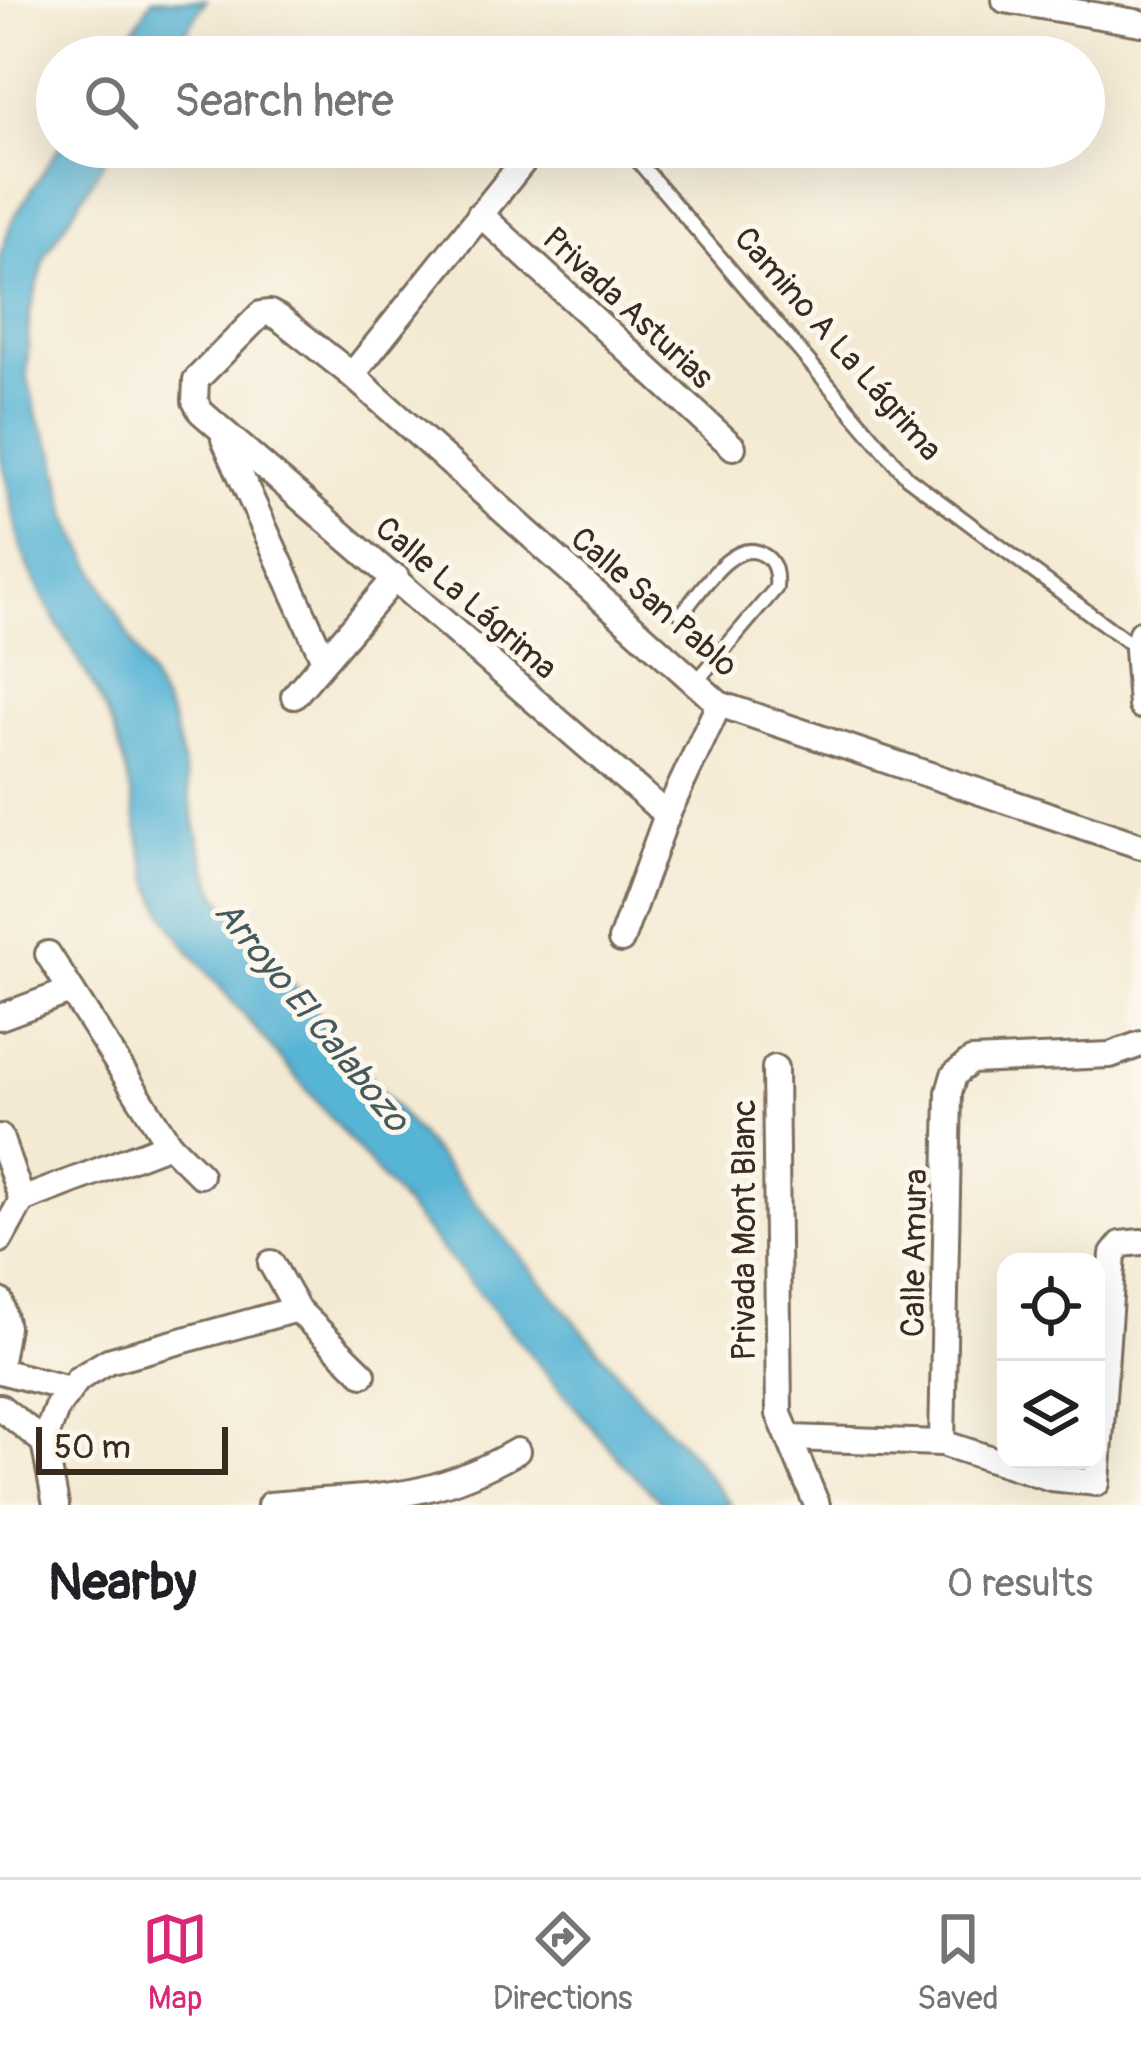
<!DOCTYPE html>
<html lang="en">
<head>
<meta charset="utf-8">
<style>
	body { margin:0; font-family:Pangolin,sans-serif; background:#f2f2f2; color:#202124 }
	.controls { position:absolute; right:36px; bottom:36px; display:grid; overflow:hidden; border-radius:24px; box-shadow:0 12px 48px #0002 }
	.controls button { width:108px; height:108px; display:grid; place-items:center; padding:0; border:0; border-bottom:3px solid #e0e0e0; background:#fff; color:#202124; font:60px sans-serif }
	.scale { position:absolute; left:36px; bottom:30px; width:192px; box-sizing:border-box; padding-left:12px; border:6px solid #3b2a1e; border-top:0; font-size:33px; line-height:42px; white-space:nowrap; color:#3b2a1e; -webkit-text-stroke:9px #fbf7ec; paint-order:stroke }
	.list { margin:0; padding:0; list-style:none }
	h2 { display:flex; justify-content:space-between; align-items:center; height:156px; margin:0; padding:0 48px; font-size:51px }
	h2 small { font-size:39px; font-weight:400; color:#757577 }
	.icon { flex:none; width:66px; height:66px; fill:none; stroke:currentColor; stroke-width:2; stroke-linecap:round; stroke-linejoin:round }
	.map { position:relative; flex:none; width:1141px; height:1505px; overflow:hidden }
	.search { position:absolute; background:#fff; box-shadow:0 12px 48px #0002; left:36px; right:36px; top:36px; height:132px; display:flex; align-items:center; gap:30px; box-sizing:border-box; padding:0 42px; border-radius:66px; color:#757577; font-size:45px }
	.sheet { height:372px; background:#fff }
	nav { display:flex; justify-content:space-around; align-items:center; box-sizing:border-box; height:168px; border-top:3px solid #e0e0e0; background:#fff; font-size:33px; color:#757577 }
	nav a { display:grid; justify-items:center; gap:6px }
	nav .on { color:#db2777 }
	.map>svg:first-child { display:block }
	.water { fill:#57b4d5; stroke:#496f7a; stroke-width:3 }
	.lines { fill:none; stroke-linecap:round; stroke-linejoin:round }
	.lane-casing { stroke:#7c6d5d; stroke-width:18 }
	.street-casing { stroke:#7c6d5d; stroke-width:30 }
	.lane { stroke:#fff; stroke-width:12 }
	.street { stroke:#fff; stroke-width:24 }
	.labels { text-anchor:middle; stroke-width:10; stroke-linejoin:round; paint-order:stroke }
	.street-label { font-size:33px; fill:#3b2a1e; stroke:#fbf7ec }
	.water-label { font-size:36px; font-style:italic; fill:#455a5e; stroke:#fbf7ec }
</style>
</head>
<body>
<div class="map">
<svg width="1141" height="1505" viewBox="0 0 1141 1505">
	<rect width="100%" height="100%" fill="#fbf7ec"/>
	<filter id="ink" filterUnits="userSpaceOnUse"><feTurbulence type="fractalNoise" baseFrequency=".00833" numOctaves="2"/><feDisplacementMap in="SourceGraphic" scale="24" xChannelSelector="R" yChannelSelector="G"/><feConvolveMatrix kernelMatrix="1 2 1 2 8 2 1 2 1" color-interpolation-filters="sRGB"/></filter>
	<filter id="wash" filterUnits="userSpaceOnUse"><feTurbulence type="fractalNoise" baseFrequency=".004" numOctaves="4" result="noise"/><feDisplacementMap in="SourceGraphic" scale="48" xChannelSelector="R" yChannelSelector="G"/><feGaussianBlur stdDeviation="2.7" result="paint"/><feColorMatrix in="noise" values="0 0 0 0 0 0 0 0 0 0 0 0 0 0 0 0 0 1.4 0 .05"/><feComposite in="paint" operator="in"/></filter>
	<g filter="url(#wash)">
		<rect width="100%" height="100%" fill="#f4ead3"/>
		<g class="water">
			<polygon points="152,0 206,0 170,57 116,57"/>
			<path d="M59 147H113L46 255 29 315 27 374 37 417 55 454 68 518 170 715C190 775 191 839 219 896L639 1398 688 1450 731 1505H664L623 1464 188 949C130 875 145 824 118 743 96 676 47 619 23 553 12 521 11 487 0 455V256L12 221Z"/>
		</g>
	</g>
	<g filter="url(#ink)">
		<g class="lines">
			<g class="lane-casing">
				<g id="lane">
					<polyline points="626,147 907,477 1136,648"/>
					<path d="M681 614C699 595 732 537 762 554 776 561 777 575 776 588L696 682"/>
				</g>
			</g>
			<g class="street-casing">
				<g id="street">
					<polyline points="1005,0 1141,23"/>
					<polyline points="480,214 733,447"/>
					<polyline points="352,375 535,147"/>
					<polyline points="224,439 324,660"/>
					<polyline points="1141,633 1137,649 1141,706"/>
					<polyline points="294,696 396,577"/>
					<polyline points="667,815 201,412 195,401 196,380 261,314 270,313 281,319 352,375 719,704 1141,846"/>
					<polyline points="621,940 667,815 719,704"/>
					<polyline points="48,954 169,1144 200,1175"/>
					<polyline points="0,1017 70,991"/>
					<polyline points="775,1068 779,1414 817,1505"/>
					<polyline points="0,1137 22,1200 0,1240"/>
					<polyline points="22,1200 169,1144"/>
					<polyline points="271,1263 297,1309 363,1374"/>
					<polyline points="0,1301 6,1327 0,1361"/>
					<polyline points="0,1371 69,1389"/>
					<polyline points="0,1407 44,1442"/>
					<polyline points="790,1438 942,1443 1051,1478 1097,1483 1113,1254 1121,1244 1141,1242"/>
					<polyline points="942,1443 949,1092 954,1075 971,1061 1110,1055 1141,1044"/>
					<polyline points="56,1505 44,1442 57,1407 78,1379 108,1361 297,1309"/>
					<path d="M270 1505C370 1495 424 1505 517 1451"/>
				</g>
			</g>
			<use href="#lane" class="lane"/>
			<use href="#street" class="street"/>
		</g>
	</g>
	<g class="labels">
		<g class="street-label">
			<text transform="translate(629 307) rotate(43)" y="12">Privada Asturias</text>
			<text transform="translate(839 343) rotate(49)" y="12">Camino A La Lágrima</text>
			<text transform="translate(467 597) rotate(41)" y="12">Calle La Lágrima</text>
			<text transform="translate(655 601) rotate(41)" y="12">Calle San Pablo</text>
			<text transform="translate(743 1230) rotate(-90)" y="12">Privada Mont Blanc</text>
			<text transform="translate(913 1253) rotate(-89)" y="12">Calle Amura</text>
		</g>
		<g class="water-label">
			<text transform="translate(313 1015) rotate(51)" y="13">Arroyo El Calabozo</text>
		</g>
	</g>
</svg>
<div class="controls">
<button><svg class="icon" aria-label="locate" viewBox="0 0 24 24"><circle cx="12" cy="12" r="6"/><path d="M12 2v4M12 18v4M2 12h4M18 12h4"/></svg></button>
<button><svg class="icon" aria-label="layers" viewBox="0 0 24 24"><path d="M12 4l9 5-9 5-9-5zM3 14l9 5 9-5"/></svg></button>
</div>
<div class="scale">50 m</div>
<div class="search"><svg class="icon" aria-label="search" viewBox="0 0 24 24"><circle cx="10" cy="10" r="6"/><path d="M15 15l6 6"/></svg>Search here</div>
</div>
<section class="sheet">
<h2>Nearby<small>0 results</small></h2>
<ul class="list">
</ul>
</section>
<nav>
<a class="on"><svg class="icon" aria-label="map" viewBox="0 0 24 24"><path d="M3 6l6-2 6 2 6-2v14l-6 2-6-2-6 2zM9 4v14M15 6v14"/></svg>Map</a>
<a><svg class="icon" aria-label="directions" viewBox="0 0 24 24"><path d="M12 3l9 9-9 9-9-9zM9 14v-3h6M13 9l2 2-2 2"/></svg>Directions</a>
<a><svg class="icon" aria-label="saved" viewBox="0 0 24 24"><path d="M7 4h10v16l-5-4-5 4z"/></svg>Saved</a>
</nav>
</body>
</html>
